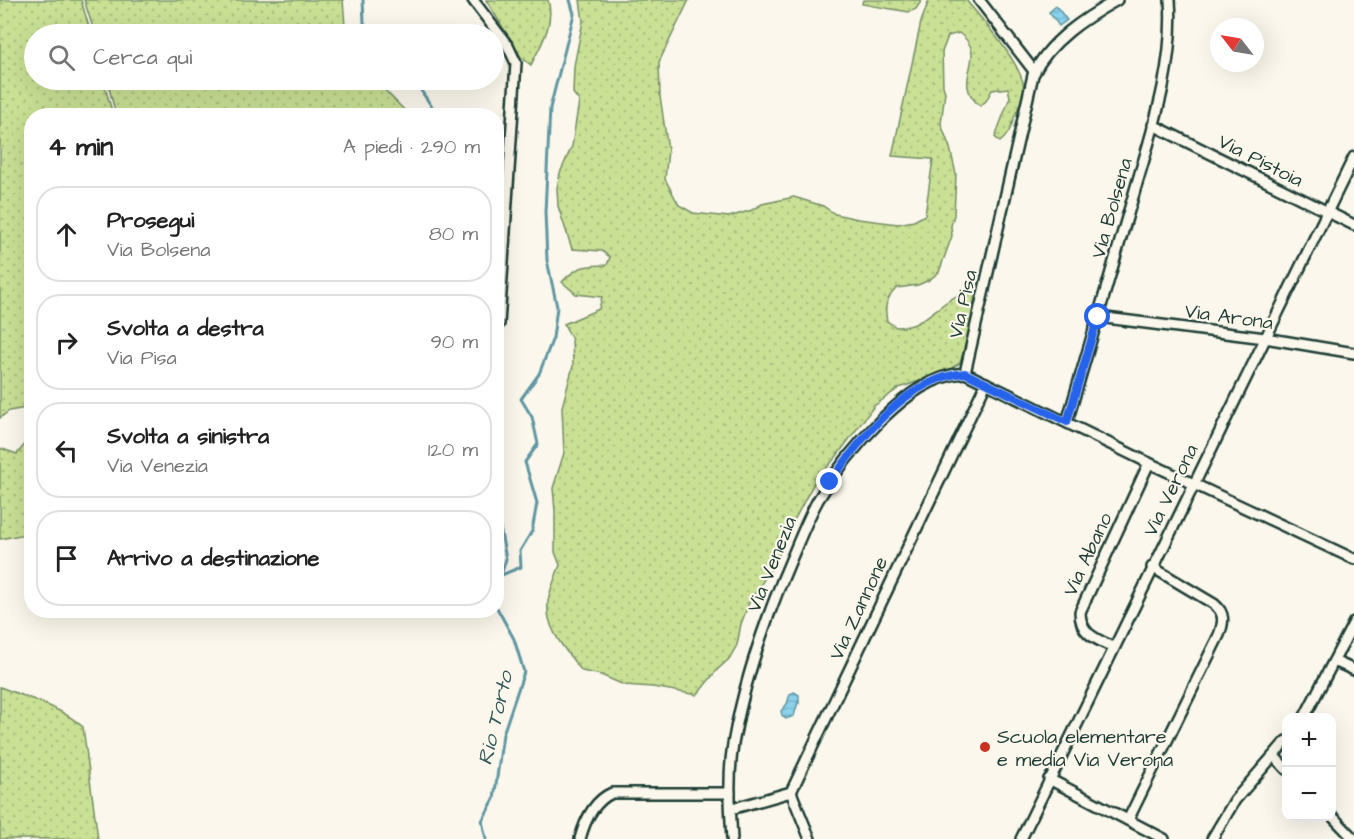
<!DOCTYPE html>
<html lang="it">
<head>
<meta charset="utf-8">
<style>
	body { margin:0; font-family:"Architects Daughter",sans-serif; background:#f6f6f6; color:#222 }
	.controls { position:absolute; right:18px; bottom:18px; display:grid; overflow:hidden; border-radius:12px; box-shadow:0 6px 24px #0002 }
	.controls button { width:54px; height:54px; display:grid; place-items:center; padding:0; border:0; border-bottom:2px solid #e0e0e0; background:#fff; color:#222; font:30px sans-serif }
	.compass { position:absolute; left:1210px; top:18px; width:54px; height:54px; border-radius:50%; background:#fff; box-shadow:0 6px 24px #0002; rotate:301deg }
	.stop { position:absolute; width:18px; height:18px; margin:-14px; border:4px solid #2563eb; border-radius:50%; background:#fff }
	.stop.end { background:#2563eb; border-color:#fff; box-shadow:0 2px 6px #0008 }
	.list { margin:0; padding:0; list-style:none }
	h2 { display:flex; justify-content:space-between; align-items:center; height:78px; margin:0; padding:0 24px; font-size:26px }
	h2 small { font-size:20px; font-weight:400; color:#767676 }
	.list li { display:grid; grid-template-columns:39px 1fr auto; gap:18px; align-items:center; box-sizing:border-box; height:96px; margin:0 12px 12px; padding:0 12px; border:2px solid #e0e0e0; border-radius:24px }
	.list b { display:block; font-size:22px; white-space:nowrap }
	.list p { margin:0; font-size:20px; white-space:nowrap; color:#767676 }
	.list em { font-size:20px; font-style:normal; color:#767676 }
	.icon { flex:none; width:33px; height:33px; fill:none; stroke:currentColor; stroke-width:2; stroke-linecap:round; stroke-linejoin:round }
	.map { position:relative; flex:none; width:1354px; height:839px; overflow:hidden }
	.search { position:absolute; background:#fff; box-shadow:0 6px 24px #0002; left:24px; top:24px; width:480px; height:66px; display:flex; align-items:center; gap:15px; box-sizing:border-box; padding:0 21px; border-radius:33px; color:#767676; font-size:22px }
	.panel { position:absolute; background:#fff; box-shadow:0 6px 24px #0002; left:24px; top:108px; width:480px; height:510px; border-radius:24px }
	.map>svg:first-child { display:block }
	.grass { fill:url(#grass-dots); stroke:#748e64; stroke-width:1.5 }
	.water { fill:url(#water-rules); stroke:#5f96a2; stroke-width:1.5 }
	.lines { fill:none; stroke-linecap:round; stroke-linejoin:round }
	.stream { stroke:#5f96a2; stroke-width:3 }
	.minor-casing { stroke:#1f3d34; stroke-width:14 }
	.minor { stroke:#fbf7ec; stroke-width:9 }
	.route { stroke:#2563eb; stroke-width:8 }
	.poi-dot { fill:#c8321e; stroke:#fbf7ec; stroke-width:2 }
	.labels { text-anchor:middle; stroke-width:4.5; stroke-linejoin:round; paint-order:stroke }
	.street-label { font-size:20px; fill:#1f3d34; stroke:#fbf7ec }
	.poi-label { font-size:20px; fill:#1f3d34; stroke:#fbf7ec; text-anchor:start }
	.water-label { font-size:21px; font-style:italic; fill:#345b59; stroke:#fbf7ec }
</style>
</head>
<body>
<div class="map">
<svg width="1354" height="839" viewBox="0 0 1354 839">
	<defs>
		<pattern id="grass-dots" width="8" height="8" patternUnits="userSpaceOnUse" patternTransform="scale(1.5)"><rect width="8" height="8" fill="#c9e095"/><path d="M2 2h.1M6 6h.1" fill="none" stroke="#acc181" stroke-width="1.8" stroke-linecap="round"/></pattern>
		<pattern id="water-rules" width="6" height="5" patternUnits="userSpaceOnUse" patternTransform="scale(1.5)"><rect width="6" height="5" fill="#8ad1eb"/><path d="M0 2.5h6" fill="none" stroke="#77b4ca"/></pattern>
	</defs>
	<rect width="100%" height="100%" fill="#fbf7ec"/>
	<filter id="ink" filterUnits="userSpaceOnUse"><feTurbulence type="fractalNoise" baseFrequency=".0167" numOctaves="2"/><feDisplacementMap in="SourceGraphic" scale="12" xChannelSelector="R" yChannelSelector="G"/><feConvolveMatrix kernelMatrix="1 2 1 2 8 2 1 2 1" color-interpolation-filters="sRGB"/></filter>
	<g filter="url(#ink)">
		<g class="grass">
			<polygon points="0,0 81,0 91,34 34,34 34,80 103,80 113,115 32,116 31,407 9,411 0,418"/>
			<polygon points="84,0 343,0 345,26 349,34 95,34"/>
			<path d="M486 0H548C555 23 541 45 531 65L521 57Z"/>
			<path d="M580 0H689L659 62 660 96 668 150 665 179 679 205 693 213 729 217 752 210 762 204 794 197 823 206 835 214 858 219 898 224 914 221 925 215 933 159 892 156 921 22 929 0H966C982 20 1023 64 1024 89 1024 98 1019 106 1015 115 1011 126 1010 134 1000 142L995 137 1010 97 1008 88 992 90 986 101 980 106C948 79 992 57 959 33L948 36 942 52 943 86 945 92 941 124 950 148 956 174 954 215 951 226 952 236 939 272 929 280 918 285 897 288C886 298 884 307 887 321L896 327C902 327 909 327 915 324 935 315 951 290 975 293L969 334 960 363 945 372 899 388 874 406 836 457 815 481 790 528 777 559 749 603 741 624 737 645 729 659 717 670 697 695 653 687 624 685 601 675 582 671C565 650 542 626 549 596 552 586 556 575 560 565L555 552V511L553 488 564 453 562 407 573 366 572 340 564 324 599 309 602 297 576 294 562 282C577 266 585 265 607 265L610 257 602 251 572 249 558 206 557 188 560 173 572 146 579 101 573 93 574 66 583 21Z"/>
			<polygon points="863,0 922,0 916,9 909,12 862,4"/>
			<polygon points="107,80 375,80 409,115 116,115"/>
			<polygon points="26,443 31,446 31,533 0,539 0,448 17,454"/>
			<path d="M0 687C28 698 61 707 83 727L98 839H0Z"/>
		</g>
		<g class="water">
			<polygon points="1056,6 1067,20 1059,26 1049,12"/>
			<polygon points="794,692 799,695 799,703 798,702 794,716 786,719 782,715 781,711 787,704 790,694"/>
		</g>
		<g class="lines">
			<g class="stream">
				<polyline points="363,0 364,23 375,34"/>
				<polyline points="414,80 438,116"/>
				<polyline points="496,506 506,559 496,591"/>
				<polyline points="499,576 521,567 520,551 532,531 537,503 525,462 538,444 532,417 521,399 539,374 553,338 557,307 547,260 545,212 550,108 574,14 570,0"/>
				<polyline points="486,839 482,821 494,799 503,734 524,672 514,639 496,606"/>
			</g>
			<g class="minor-casing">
				<g id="minor">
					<polyline points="473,0 508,46 516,63 499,324"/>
					<polyline points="979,0 1034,71"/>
					<path d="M1117 0C1085 18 1049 41 1033 75L965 373 1149 463 1354 559"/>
					<polyline points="1153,125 1354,225"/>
					<polyline points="1098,317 1265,338 1354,353"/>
					<path d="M1067 422C1089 347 1111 272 1133 197 1151 134 1175 67 1170 0"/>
					<path d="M1113 647C1096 639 1080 634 1080 612L1149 463"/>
					<polyline points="1334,661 1354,670"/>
					<polyline points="1304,718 1354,622"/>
					<polyline points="1274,756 1286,769"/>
					<polyline points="1049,779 1164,839"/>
					<polyline points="791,792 810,839"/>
					<polyline points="731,809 791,792 986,383"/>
					<polyline points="1332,816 1354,839"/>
					<path d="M1128 820 1219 635C1224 622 1225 613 1214 604L1152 567"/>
					<path d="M580 839C585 820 594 801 612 793H730"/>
					<path d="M732 839C730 807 728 775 733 744 744 681 765 620 790 562 799 541 807 520 818 500 836 470 859 442 883 418 906 396 932 375 965 373"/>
					<polyline points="1021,839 1354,157"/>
					<polyline points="1212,839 1235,800 1286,741"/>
				</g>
			</g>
			<use href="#minor" class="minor"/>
		</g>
	</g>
	<g class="lines" filter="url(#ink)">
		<path class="route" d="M830 482C862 438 906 378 965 373L1067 422 1098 317"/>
	</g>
	<circle class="poi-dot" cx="985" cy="747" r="6"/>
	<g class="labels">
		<g class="street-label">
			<text transform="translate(1261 160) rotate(27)" y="7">Via Pistoia</text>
			<text transform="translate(1111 208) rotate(-74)" y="7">Via Bolsena</text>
			<text transform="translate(962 304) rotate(-77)" y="7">Via Pisa</text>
			<text transform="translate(1229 316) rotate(8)" y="7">Via Arona</text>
			<text transform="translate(1170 490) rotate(-64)" y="7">Via Verona</text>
			<text transform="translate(1087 554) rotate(-65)" y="7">Via Abano</text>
			<text transform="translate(771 564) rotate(-68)" y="7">Via Venezia</text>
			<text transform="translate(858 608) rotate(-65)" y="7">Via Zannone</text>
		</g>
		<g class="poi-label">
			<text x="997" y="743">Scuola elementare<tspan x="997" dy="23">e media Via Verona</tspan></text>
		</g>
		<g class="water-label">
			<text transform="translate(495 718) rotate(-77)" y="7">Rio Torto</text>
		</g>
	</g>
</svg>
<div class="controls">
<button>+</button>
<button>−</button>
</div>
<svg class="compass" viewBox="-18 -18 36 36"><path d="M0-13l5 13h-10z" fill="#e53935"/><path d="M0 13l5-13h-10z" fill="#767676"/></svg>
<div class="stop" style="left:1098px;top:317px"></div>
<div class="stop end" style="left:830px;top:482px"></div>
<div class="search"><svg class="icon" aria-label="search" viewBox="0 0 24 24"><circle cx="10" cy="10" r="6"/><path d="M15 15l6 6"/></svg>Cerca qui</div>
<section class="panel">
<h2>4 min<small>A piedi · 290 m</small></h2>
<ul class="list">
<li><svg class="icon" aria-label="ahead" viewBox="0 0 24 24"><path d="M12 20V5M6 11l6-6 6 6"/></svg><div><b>Prosegui</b><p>Via Bolsena</p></div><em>80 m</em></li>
<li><svg class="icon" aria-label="right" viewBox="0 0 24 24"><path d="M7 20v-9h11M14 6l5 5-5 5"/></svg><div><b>Svolta a destra</b><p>Via Pisa</p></div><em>90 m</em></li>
<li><svg class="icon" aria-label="left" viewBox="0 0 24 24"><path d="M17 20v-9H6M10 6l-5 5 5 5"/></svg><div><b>Svolta a sinistra</b><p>Via Venezia</p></div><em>120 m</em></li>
<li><svg class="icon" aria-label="arrive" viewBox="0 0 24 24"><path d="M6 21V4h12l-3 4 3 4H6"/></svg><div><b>Arrivo a destinazione</b></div></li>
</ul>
</section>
</div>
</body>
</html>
